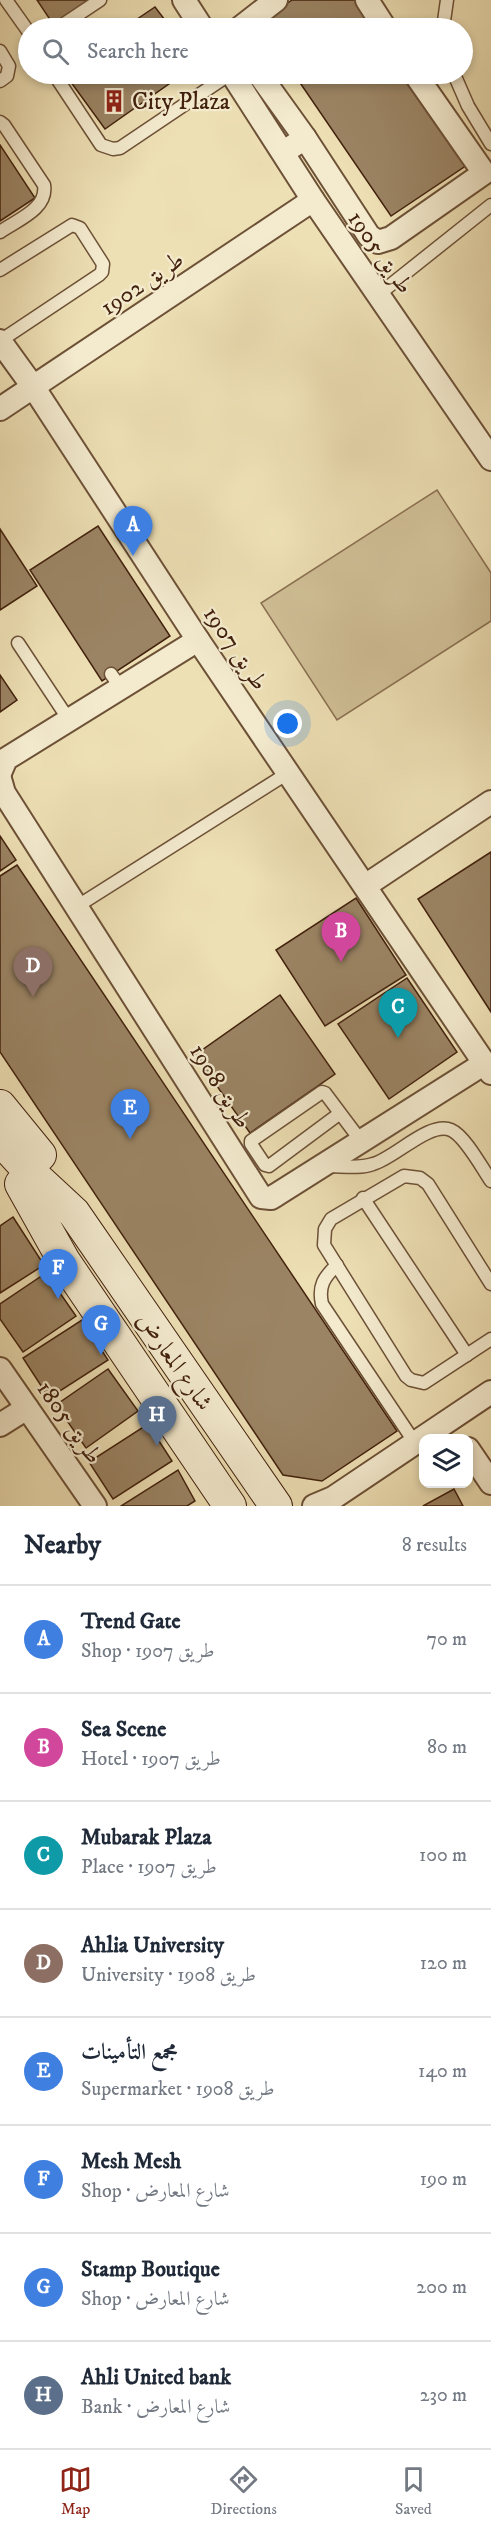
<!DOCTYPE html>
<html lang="en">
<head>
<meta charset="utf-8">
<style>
	body { margin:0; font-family:"IM FELL DW Pica",Amiri,serif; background:#f6f6f7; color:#1f2937 }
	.controls { position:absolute; right:18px; bottom:18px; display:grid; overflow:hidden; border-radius:12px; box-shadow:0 3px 9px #0003 }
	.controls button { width:54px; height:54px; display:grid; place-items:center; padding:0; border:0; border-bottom:2px solid #e0e1e3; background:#fff; color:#1f2937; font:30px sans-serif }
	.you { position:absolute; left:288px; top:724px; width:21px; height:21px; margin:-15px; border:4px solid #fff; border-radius:50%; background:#1a73e8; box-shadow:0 0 0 9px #1a73e833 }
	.badge { display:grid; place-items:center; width:39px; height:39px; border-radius:50%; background:#8f2418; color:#fff; font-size:20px; font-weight:700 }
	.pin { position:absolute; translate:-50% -50px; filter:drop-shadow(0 2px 3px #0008) }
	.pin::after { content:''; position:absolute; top:32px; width:21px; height:18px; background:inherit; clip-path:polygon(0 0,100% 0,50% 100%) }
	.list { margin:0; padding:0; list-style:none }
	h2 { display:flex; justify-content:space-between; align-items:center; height:78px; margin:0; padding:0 24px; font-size:26px }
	h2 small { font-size:20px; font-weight:400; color:#747a83 }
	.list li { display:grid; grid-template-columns:39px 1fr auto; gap:18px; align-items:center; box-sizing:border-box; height:108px; padding:0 24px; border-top:2px solid #e0e1e3 }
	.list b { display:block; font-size:22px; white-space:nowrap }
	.list p { margin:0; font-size:20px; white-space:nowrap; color:#747a83 }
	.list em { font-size:20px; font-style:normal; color:#747a83 }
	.icon { flex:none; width:33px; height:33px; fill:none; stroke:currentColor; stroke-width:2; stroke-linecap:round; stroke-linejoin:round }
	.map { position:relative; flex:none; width:491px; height:1506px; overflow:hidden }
	.search { position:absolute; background:#fff; box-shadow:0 3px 9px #0003; left:18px; right:18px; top:18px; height:66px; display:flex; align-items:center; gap:15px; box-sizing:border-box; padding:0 21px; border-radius:33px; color:#747a83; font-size:22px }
	.sheet { height:942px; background:#fff }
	nav { display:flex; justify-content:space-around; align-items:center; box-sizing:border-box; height:84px; border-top:2px solid #e0e1e3; background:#fff; font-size:16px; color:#747a83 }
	nav a { display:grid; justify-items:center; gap:3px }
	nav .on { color:#8f2418 }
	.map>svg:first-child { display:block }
	.green { fill:#d1c098; stroke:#8a7052; stroke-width:1.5 }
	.building { fill:#9b8464; stroke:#42210d; stroke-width:1.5 }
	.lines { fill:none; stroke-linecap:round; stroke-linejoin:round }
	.service-casing { stroke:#6d5137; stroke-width:15 }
	.minor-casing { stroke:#6d5137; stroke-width:26 }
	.secondary-casing { stroke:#42210d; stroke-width:34 }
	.service { stroke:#f4ebcf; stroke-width:12 }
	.minor { stroke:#f4ebcf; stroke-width:22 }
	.secondary { stroke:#f4ebcf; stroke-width:32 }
	.labels { text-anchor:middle; stroke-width:4.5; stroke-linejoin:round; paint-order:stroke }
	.poi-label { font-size:24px; fill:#42210d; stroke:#f4ebcf; text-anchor:start }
	.street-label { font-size:24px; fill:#42210d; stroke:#f4ebcf }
</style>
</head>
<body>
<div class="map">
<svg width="491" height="1506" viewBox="0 0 491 1506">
	<rect width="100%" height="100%" fill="#eee0b5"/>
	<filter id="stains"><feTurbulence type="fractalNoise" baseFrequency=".00333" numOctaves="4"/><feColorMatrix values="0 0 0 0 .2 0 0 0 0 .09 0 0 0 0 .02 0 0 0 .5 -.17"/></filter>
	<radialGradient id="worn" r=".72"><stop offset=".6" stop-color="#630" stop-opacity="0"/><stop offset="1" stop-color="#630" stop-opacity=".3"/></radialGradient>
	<polygon class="green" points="437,490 491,573 491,621 337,720 261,603"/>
	<g class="building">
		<polygon points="37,0 89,0 53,24"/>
		<polygon points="292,0 359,0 378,28 263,28 259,23"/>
		<polygon points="155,7 171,28 124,28"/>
		<polygon points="65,74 183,74 105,129"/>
		<polygon points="294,74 409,74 470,163 391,216"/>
		<polygon points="0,145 35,198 0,221"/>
		<polygon points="98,526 170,636 102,681 30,570"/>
		<polygon points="0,529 37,586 0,610"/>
		<polygon points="0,675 17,700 0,712"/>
		<polygon points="0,836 16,860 0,871"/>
		<polygon points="491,852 491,1012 418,899"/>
		<polygon points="17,865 397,1431 322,1481 283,1475 0,1052 0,876"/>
		<polygon points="356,898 406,975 325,1026 276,950"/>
		<polygon points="407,978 457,1052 389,1099 338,1024"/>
		<polygon points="280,995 335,1074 250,1133 195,1055"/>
		<polygon points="13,1217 44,1265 0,1293 0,1226"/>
		<polygon points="46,1273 76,1316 23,1352 0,1319 0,1304"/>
		<polygon points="82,1320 108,1360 49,1398 23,1358"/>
		<polygon points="108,1369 138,1411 86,1448 56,1405"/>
		<polygon points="148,1424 172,1461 113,1499 89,1462"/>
		<polygon points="178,1470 195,1501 187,1506 121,1506"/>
		<polygon points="454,1489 463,1506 423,1506"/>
	</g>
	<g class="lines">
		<g class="service-casing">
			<g id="service">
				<polyline points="6,0 28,31"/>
				<polyline points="58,28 100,0"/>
				<polyline points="443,28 447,0"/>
				<polyline points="0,51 9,66 7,76 0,81"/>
				<polyline points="54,74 101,145 113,149 120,148 230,74"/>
				<polyline points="454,74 468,106 491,144"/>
				<path d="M0 122 4 125 44 185C48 209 17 220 0 232"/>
				<polyline points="0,270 72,225 80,228 103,264 102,272 99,275 0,341"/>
				<polyline points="378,295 491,205"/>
				<polyline points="18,643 69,720"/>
				<polyline points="111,674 121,688"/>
				<polyline points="76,907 288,773"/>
				<polyline points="339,1114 269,1166 265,1165 251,1144 251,1141 322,1092 325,1093 361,1141"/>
				<path d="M327 1166C342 1166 359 1169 373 1164 395 1158 429 1121 451 1130 465 1136 482 1168 491 1181"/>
				<polyline points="363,1198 467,1355"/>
				<path d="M337 1265C324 1277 318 1286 322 1304L415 1443"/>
				<polyline points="491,1284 428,1184 420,1178 404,1176 331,1219 325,1229 324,1245 406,1376 411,1380 424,1383 491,1339"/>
			</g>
		</g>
		<g class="minor-casing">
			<g id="minor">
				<polyline points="184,0 202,28"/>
				<polyline points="367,0 385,28"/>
				<polyline points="240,28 276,0"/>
				<polyline points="232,74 313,200 491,459"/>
				<polyline points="259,74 305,138 293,146"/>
				<polyline points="305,138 369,236 378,242 391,238 484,173 415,74"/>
				<polyline points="0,341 34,388 198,640 491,1073"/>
				<polyline points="0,409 313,200"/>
				<polyline points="0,773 6,759 198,640"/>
				<polyline points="0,779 4,793 261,1197 271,1198 276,1195 485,1063"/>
				<polyline points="365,886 491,802"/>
				<polyline points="0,1369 95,1506"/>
				<polyline points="0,1425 27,1408"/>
				<polyline points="468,1449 491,1483"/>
				<polyline points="314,1506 333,1498 491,1392"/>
			</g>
		</g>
		<g class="secondary-casing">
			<g id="secondary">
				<polyline points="0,1106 40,1155"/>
				<polyline points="0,1139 32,1174 74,1213 276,1506"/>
				<polyline points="21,1184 64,1261 230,1506"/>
			</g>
		</g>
		<use href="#service" class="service"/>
		<use href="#minor" class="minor"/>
		<use href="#secondary" class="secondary"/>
	</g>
	<defs>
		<g id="building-bare" transform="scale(1.8)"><path d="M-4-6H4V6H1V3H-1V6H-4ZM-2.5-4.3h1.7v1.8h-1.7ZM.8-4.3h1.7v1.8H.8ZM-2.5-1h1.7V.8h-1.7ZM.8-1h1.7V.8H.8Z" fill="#8f2418" stroke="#f4ebcf" stroke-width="2.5" paint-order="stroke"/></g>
	</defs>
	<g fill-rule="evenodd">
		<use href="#building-bare" x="114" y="101"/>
	</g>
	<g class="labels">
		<g class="poi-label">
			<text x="132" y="109">City Plaza</text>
		</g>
		<g class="street-label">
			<text transform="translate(381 252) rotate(55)" y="8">طريق 1905</text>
			<text transform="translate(142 283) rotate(-34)" y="8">طريق 1902</text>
			<text transform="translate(236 648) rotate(56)" y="8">طريق 1907</text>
			<text transform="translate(221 1086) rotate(58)" y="8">طريق 1908</text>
			<text transform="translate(175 1361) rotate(55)" y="8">شارع المعارض</text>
			<text transform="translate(70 1422) rotate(55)" y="8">طريق 1805</text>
		</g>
	</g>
	<rect width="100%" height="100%" filter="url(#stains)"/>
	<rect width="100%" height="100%" fill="url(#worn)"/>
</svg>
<div class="controls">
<button><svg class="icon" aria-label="layers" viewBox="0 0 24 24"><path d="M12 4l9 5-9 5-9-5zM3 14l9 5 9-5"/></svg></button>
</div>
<div class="you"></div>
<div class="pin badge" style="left:133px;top:556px;background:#3f7fe0">A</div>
<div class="pin badge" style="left:341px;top:962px;background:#d1479c">B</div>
<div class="pin badge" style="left:398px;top:1038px;background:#0f9aa8">C</div>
<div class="pin badge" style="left:33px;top:997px;background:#8d6e63">D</div>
<div class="pin badge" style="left:130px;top:1139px;background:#3f7fe0">E</div>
<div class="pin badge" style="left:58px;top:1299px;background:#3f7fe0">F</div>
<div class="pin badge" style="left:101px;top:1355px;background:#3f7fe0">G</div>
<div class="pin badge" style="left:157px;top:1446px;background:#5c6f8a">H</div>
<div class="search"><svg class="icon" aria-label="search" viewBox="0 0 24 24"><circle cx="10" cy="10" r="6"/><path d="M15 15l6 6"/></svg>Search here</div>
</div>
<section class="sheet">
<h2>Nearby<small>8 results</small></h2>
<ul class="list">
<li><span class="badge" style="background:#3f7fe0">A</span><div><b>Trend Gate</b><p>Shop · طريق 1907</p></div><em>70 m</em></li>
<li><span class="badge" style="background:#d1479c">B</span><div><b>Sea Scene</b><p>Hotel · طريق 1907</p></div><em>80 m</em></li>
<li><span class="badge" style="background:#0f9aa8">C</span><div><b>Mubarak Plaza</b><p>Place · طريق 1907</p></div><em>100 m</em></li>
<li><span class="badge" style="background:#8d6e63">D</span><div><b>Ahlia University</b><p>University · طريق 1908</p></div><em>120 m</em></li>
<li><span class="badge" style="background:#3f7fe0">E</span><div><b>مجمع التأمينات</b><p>Supermarket · طريق 1908</p></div><em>140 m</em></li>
<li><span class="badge" style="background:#3f7fe0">F</span><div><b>Mesh Mesh</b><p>Shop · شارع المعارض</p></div><em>190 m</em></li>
<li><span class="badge" style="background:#3f7fe0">G</span><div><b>Stamp Boutique</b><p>Shop · شارع المعارض</p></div><em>200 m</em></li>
<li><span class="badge" style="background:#5c6f8a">H</span><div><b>Ahli United bank</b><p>Bank · شارع المعارض</p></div><em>230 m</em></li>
</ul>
</section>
<nav>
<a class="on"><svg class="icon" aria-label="map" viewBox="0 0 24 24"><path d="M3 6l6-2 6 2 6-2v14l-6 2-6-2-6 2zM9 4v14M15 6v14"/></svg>Map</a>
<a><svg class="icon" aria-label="directions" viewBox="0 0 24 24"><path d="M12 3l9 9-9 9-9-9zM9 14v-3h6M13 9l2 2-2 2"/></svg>Directions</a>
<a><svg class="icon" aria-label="saved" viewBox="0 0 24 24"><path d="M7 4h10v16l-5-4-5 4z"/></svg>Saved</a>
</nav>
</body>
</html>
